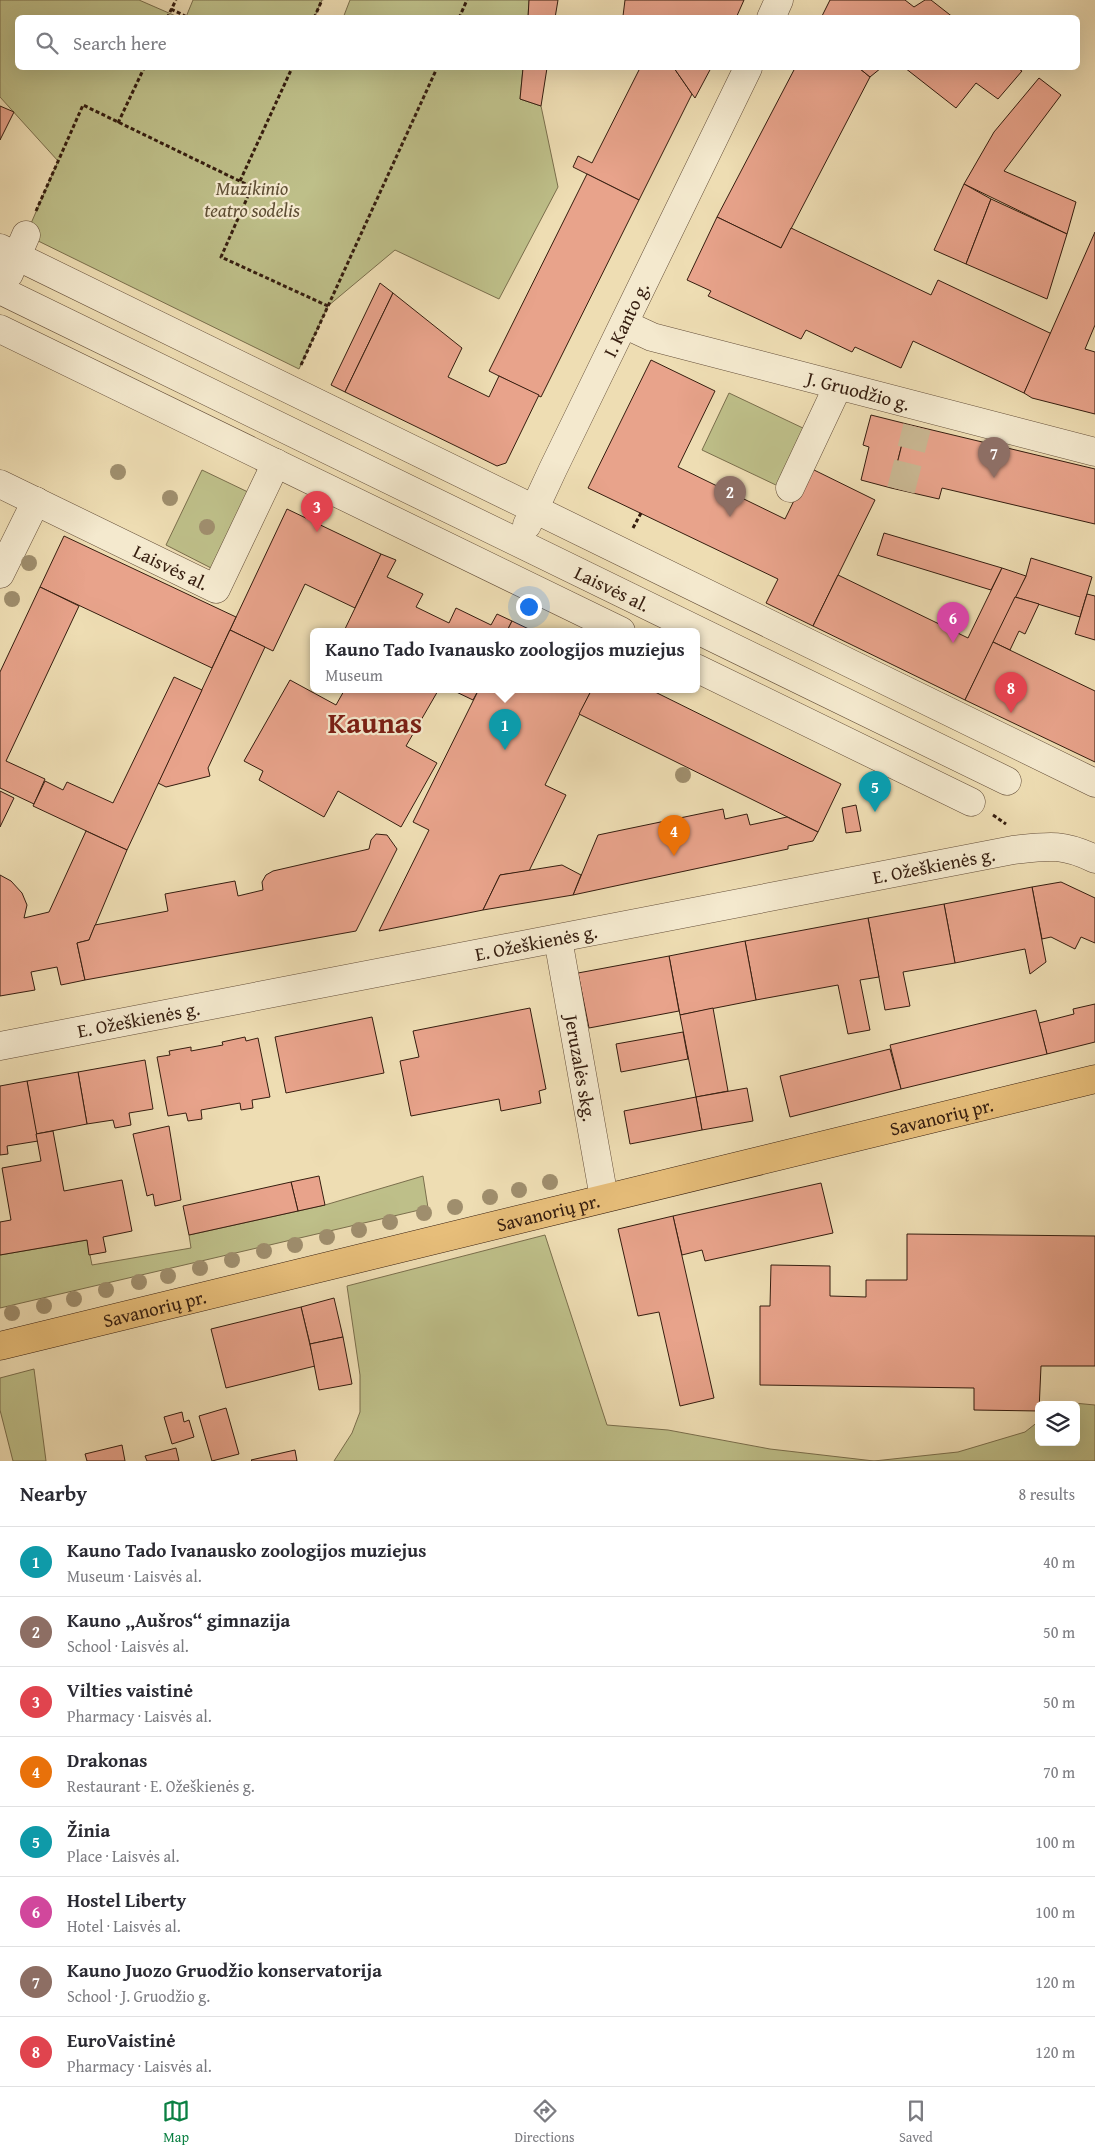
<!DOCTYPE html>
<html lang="en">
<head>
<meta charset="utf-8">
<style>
	body { margin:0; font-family:"Gentium Book Plus",serif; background:#f7f7f7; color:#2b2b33 }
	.controls { position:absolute; right:15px; bottom:15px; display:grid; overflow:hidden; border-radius:8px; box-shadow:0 5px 20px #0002 }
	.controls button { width:45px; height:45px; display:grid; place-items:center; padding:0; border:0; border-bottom:1px solid #e1e1e2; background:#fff; color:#2b2b33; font:25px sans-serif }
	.you { position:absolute; left:528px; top:606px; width:18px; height:18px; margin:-12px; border:4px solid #fff; border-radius:50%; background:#1a73e8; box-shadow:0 0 0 8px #1a73e833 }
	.badge { display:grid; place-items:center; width:32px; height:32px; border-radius:50%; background:#0b8043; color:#fff; font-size:16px; font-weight:700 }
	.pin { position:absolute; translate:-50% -41px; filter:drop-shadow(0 1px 2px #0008) }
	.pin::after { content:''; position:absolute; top:26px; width:18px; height:15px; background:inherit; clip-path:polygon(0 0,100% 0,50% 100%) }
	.popup { position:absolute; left:310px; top:628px; width:390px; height:65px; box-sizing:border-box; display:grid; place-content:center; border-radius:8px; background:#fff; filter:drop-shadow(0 1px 4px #0005); font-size:16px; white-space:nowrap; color:#7c7c81 }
	.popup b { font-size:19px; color:#2b2b33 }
	.popup::after { content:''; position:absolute; left:50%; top:100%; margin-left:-10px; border:10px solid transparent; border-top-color:#fff }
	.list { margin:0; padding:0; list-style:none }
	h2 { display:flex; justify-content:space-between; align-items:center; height:65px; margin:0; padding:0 20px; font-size:21px }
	h2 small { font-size:16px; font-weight:400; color:#7c7c81 }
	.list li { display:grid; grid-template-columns:32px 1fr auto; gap:15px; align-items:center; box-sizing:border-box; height:70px; padding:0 20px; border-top:1px solid #e1e1e2 }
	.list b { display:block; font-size:19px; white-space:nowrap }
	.list p { margin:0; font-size:16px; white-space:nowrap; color:#7c7c81 }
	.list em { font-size:16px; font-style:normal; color:#7c7c81 }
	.icon { flex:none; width:28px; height:28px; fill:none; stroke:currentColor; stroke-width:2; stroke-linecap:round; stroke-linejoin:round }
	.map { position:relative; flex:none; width:1095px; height:1461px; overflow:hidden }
	.search { position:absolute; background:#fff; box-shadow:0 5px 20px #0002; left:15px; right:15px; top:15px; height:55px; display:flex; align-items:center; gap:12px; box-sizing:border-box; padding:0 18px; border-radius:8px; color:#7c7c81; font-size:19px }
	.sheet { height:625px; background:#fff }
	nav { display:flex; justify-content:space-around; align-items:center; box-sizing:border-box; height:70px; border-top:1px solid #e1e1e2; background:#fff; font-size:14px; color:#7c7c81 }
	nav a { display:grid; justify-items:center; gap:2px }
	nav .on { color:#0b8043 }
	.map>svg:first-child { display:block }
	.green { fill:#bebf89; stroke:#7a6e4c }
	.building { fill:#e8a38b; stroke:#351d0f }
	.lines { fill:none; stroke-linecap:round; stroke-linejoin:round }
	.minor-tunnel { stroke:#c9b792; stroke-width:28; stroke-dasharray:28 14; stroke-linecap:butt }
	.minor-casing { stroke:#634d38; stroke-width:29 }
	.major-casing { stroke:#351d0f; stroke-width:29 }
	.path { stroke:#351d0f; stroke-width:3; stroke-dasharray:4 2.5; stroke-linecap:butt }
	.minor { stroke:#f4e9ce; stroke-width:28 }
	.major { stroke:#e7be7a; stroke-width:28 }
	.tree { fill:#9f8e6d }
	.labels { text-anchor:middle; stroke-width:4.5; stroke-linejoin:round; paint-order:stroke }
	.park-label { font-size:19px; font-style:italic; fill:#5e4e34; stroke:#f4e9ce }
	.street-label { font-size:19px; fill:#351d0f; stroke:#f4e9ce }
	.town-label { font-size:29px; font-weight:bold; fill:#7a1f14; stroke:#f4e9ce }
</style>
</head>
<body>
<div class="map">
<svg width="1095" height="1461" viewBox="0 0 1095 1461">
	<rect width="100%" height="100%" fill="#eeddb3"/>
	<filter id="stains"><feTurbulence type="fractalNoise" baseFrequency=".004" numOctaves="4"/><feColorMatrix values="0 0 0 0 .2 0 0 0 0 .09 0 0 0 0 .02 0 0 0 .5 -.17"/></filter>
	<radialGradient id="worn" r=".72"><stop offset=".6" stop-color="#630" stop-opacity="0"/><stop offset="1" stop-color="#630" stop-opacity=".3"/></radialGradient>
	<g class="green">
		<polygon points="0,0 139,0 178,17 18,18 18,68 523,68 520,99 541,106 558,187 499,299 395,250 328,306 299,369 26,235 58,161 0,97"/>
		<polygon points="193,0 322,0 315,16 317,17 186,17"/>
		<polygon points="350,0 529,0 528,17 343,18"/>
		<polygon points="729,393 805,429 778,486 702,450"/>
		<polygon points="202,470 250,493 213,569 166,545"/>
		<polygon points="423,1176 428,1208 0,1308 0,1255 87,1240 92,1265 191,1248 189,1235 325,1205"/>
		<polygon points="545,1235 607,1425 668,1430 770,1449 874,1461 958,1452 1025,1432 1039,1421 1039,1442 1076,1442 1076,1405 1059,1405 1063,1402 1095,1405 1095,1461 334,1461 352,1433 360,1412 360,1375 347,1286"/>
		<polygon points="34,1369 46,1461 13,1461 0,1410 0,1378"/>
	</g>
	<g class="building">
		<polygon points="529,0 558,0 555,18 528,18"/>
		<polygon points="625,0 744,0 736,18 625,18 623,16"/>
		<polygon points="830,0 905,0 914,7 925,0 931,0 954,18 821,18"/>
		<polygon points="523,68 547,68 541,106 520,99"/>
		<polygon points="640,68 674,68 692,94 639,200 573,167 578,156 592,163"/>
		<polygon points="674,68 711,68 695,98 692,94"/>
		<polygon points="795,68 859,68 870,77 781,248 717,217"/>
		<polygon points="859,68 881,68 870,77"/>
		<polygon points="905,68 1017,68 1022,71 998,99 976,83 956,108"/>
		<polygon points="1039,78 1061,95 1004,171 1076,202 1067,234 964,184 994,132"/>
		<polygon points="0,106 14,112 0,140"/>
		<polygon points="587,174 639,200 541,397 489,371"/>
		<polygon points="964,184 991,199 966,264 934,250"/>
		<polygon points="991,199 1067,234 1047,299 966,264"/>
		<polygon points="717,217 781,248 791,228 931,295 938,280 1052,334 1024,393 913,341 901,368 855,347 852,352 806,330 801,339 708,296 711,291 687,280"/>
		<polygon points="1095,232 1095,325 1085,349 1095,352 1095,414 1032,398 1024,393"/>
		<polygon points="380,283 393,293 345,392 331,385"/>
		<polygon points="393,293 462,348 448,377 489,397 499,376 539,395 506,463 497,466 345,392"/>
		<polygon points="651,360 715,391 678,467 785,519 810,468 875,500 813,626 766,603 778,579 588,488"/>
		<polygon points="871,415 907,424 891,488 861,480 869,447 863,445"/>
		<polygon points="907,424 1095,469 1095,524 942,488 939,499 891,488"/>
		<polygon points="287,509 381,554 355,608 305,584 273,651 230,630"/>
		<polygon points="884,533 1002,568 991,590 877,555"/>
		<polygon points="64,536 236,617 212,668 40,587"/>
		<polygon points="381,554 396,560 387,577 423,594 416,607 449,623 456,608 491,625 497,614 512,621 507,631 344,631"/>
		<polygon points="1031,558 1092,577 1080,617 1015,597 1026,576"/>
		<polygon points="1002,568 1026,576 965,700 813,626 838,575 968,638"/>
		<polygon points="40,587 79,606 6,761 45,779 34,804 0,788 0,672"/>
		<polygon points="1087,594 1095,596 1095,640 1075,634"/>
		<polygon points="1015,597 1039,604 1025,634 1019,631 1010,650 993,642"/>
		<polygon points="512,621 533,631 507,631"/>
		<polygon points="230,630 265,647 208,768 210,776 166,787 158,783"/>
		<polygon points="993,642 1095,691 1095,762 965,700"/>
		<polygon points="174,677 202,690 127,850 33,806 45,781 63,790 67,782 113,803"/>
		<polygon points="290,680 336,705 345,689 439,689 406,746 437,763 401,827 338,791 324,817 259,780 263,771 244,761"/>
		<polygon points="450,689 479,689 473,700"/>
		<polygon points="479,689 592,689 545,785 566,795 529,871 500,875 483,910 379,931 429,830 413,822"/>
		<polygon points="592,689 649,689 841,784 818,832 579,714"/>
		<polygon points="0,791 14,798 0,827"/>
		<polygon points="856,805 861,831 846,833 842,808"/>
		<polygon points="723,809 725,819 747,814 750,825 787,817 818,832 813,841 788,846 788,849 573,895 598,835"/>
		<polygon points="86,831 127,850 89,940 77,943 85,980 61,985 57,967 31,972 35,990 0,996 0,875 11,881 22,893 27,905 24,918 49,912"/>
		<polygon points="376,834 387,835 397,849 356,931 85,980 77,943 89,940 95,925 168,911 165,894 235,881 238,896 263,890 262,882 266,875 273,871 369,849 371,840"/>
		<polygon points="562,865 581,875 573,895 483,910 500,875"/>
		<polygon points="1061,882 1095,898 1095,943 1081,937 1075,949 1051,937 1042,939 1032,887"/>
		<polygon points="1032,887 1046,962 1030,974 1025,949 955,963 944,904"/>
		<polygon points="944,904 955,963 903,972 910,1006 885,1010 868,918"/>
		<polygon points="868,918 879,977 860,980 870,1030 848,1034 838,985 756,1000 745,941"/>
		<polygon points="745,941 756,1000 680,1015 669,956"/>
		<polygon points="669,956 679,1011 589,1028 578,973"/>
		<polygon points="1095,1004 1095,1042 1047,1054 1039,1023 1074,1014 1073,1009"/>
		<polygon points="530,1008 546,1089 539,1091 541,1103 501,1111 499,1099 411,1116 400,1061 419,1057 413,1031"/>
		<polygon points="713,1008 728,1091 696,1097 680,1015"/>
		<polygon points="1036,1010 1047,1054 901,1089 890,1045"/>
		<polygon points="372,1017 384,1073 286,1093 275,1037"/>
		<polygon points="683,1032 688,1059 621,1072 616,1044"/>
		<polygon points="245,1037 246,1041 258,1038 270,1097 252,1100 253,1108 241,1110 240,1103 201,1110 202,1119 188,1121 186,1113 168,1116 157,1057 170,1055 169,1051 191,1047 191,1051 223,1045 222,1042"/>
		<polygon points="890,1049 901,1089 790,1117 780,1076"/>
		<polygon points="145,1060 153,1109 129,1113 131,1125 115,1128 113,1120 87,1124 78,1072"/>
		<polygon points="78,1072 87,1124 36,1134 27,1081"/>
		<polygon points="27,1081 38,1141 7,1146 8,1154 0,1155 0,1086"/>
		<polygon points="747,1088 753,1121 702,1130 696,1097"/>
		<polygon points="696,1097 702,1130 630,1144 624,1111"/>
		<polygon points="169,1126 181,1200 155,1206 153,1194 147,1196 133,1134"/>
		<polygon points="53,1131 64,1191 122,1180 132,1231 103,1237 106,1252 89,1255 87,1240 0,1255 0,1222 11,1220 2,1168 41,1161 36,1134"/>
		<polygon points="319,1176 325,1205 298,1211 291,1182"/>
		<polygon points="291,1182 298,1211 189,1235 183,1206"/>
		<polygon points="821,1183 833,1233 705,1261 702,1250 682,1255 673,1216"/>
		<polygon points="673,1216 714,1398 680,1406 659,1312 638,1316 618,1229"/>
		<polygon points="907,1234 1095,1236 1095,1366 1041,1366 1039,1411 974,1410 974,1388 760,1385 760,1306 770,1306 771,1265 830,1266 830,1296 866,1297 866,1280 907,1280"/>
		<polygon points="334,1298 343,1337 310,1344 301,1307"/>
		<polygon points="301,1307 315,1366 226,1388 211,1329"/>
		<polygon points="343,1337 352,1384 319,1390 310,1344"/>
		<polygon points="226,1408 239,1454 212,1461 199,1416"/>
		<polygon points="182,1412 184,1422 189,1420 194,1437 172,1444 164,1417"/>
		<polygon points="122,1445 125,1461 87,1461 85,1454"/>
		<polygon points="176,1448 179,1461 147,1461 145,1456"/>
		<polygon points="295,1450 297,1461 252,1461 251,1460"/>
	</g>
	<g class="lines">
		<polyline class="minor-tunnel" points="901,490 917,427"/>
		<g class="minor-casing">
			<g id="minor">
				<polyline points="771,18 779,0"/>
				<polyline points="0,248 1095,783"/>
				<polyline points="9,274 26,235"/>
				<path id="s1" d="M0 290 1007 781"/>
				<path id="s2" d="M624 324 652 337 1095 452"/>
				<polyline points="0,329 621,631"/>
				<path id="s3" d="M0 484 216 589 276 463"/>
				<polyline points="790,488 838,386"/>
				<path id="s4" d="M527 525 553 469 748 68"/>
				<polyline points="0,574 36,501"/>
				<polyline points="696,668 971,802"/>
				<path id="s5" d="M558 939 604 1198"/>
				<path id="s6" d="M0 1046 1013 850C1048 846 1062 843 1095 859"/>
			</g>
		</g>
		<g class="major-casing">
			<g id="major">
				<path id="s7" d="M0 1346 1095 1079"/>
			</g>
		</g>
		<g class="path">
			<polyline points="171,9 189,18"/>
			<polyline points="167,18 176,0"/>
			<polyline points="314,18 322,0"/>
			<polyline points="459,18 467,0"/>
			<polyline points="118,123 144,68"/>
			<polyline points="240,181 292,68"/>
			<polyline points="36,211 83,105 252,187 221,257 328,306"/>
			<polyline points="301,365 437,68"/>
			<polyline points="633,528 641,513"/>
			<polyline points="993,815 1006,824"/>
		</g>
		<use href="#minor" class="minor"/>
		<use href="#major" class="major"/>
	</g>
	<g class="tree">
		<circle cx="118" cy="472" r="8"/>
		<circle cx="170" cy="498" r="8"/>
		<circle cx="207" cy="527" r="8"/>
		<circle cx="29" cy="563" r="8"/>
		<circle cx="12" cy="599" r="8"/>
		<circle cx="683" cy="775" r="8"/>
		<circle cx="550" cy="1182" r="8"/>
		<circle cx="519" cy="1190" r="8"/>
		<circle cx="490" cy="1197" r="8"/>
		<circle cx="455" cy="1207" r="8"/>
		<circle cx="424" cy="1213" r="8"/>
		<circle cx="390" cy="1222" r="8"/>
		<circle cx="359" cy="1230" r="8"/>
		<circle cx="327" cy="1237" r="8"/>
		<circle cx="295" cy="1245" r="8"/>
		<circle cx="264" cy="1251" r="8"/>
		<circle cx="232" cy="1260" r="8"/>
		<circle cx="200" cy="1268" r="8"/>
		<circle cx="168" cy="1276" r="8"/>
		<circle cx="139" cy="1282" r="8"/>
		<circle cx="106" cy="1290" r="8"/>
		<circle cx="74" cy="1299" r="8"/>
		<circle cx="44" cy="1306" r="8"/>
		<circle cx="12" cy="1313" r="8"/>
	</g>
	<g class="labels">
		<g class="park-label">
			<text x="252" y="195">Muzikinio<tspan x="252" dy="22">teatro sodelis</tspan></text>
		</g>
		<g class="street-label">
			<text dy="7" stroke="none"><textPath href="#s4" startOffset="228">I. Kanto g.</textPath></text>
			<text dy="7" stroke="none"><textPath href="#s2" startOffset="244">J. Gruodžio g.</textPath></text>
			<text dy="7" stroke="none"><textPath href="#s3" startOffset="190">Laisvės al.</textPath></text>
			<text dy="7" stroke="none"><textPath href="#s1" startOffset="681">Laisvės al.</textPath></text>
			<text dy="7" stroke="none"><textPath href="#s6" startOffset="951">E. Ožeškienės g.</textPath></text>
			<text dy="7" stroke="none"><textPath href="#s6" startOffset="546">E. Ožeškienės g.</textPath></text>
			<text dy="7" stroke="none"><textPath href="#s6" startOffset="141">E. Ožeškienės g.</textPath></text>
			<text dy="7" stroke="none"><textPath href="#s5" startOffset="131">Jeruzalės skg.</textPath></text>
			<text dy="7" stroke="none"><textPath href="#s7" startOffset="969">Savanorių pr.</textPath></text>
			<text dy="7" stroke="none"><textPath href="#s7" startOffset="564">Savanorių pr.</textPath></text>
			<text dy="7" stroke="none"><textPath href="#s7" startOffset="159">Savanorių pr.</textPath></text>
		</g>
		<g class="town-label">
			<text x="375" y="733">Kaunas</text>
		</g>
	</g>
	<rect width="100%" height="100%" filter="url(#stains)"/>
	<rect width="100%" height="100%" fill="url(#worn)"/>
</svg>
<div class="controls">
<button><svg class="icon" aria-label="layers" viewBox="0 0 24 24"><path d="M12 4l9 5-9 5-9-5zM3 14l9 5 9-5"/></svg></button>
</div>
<div class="you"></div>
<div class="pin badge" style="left:505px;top:750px;background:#0f9aa8">1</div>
<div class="popup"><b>Kauno Tado Ivanausko zoologijos muziejus</b>Museum</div>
<div class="pin badge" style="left:730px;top:517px;background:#8d6e63">2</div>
<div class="pin badge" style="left:317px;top:532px;background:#e0444e">3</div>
<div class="pin badge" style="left:674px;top:856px;background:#e8710a">4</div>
<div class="pin badge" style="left:875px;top:812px;background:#0f9aa8">5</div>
<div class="pin badge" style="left:953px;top:643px;background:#d1479c">6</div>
<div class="pin badge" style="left:994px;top:478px;background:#8d6e63">7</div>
<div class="pin badge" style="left:1011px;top:713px;background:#e0444e">8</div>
<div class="search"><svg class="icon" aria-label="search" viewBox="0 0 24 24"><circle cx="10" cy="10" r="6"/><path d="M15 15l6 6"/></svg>Search here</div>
</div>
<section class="sheet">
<h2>Nearby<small>8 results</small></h2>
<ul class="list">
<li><span class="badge" style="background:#0f9aa8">1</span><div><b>Kauno Tado Ivanausko zoologijos muziejus</b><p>Museum · Laisvės al.</p></div><em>40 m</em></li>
<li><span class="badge" style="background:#8d6e63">2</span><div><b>Kauno „Aušros“ gimnazija</b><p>School · Laisvės al.</p></div><em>50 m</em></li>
<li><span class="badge" style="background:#e0444e">3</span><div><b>Vilties vaistinė</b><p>Pharmacy · Laisvės al.</p></div><em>50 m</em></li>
<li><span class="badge" style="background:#e8710a">4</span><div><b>Drakonas</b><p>Restaurant · E. Ožeškienės g.</p></div><em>70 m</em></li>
<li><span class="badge" style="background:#0f9aa8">5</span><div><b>Žinia</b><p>Place · Laisvės al.</p></div><em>100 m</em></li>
<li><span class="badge" style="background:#d1479c">6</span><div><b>Hostel Liberty</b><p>Hotel · Laisvės al.</p></div><em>100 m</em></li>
<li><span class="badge" style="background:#8d6e63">7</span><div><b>Kauno Juozo Gruodžio konservatorija</b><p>School · J. Gruodžio g.</p></div><em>120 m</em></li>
<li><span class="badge" style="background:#e0444e">8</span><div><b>EuroVaistinė</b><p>Pharmacy · Laisvės al.</p></div><em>120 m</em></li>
</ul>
</section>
<nav>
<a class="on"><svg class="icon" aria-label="map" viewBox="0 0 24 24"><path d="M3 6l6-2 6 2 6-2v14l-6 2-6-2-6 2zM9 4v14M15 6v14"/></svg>Map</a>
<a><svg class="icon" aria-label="directions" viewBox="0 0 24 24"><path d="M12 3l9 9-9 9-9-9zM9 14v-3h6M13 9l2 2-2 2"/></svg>Directions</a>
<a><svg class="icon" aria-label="saved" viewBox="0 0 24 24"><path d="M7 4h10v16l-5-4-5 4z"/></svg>Saved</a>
</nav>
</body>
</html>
